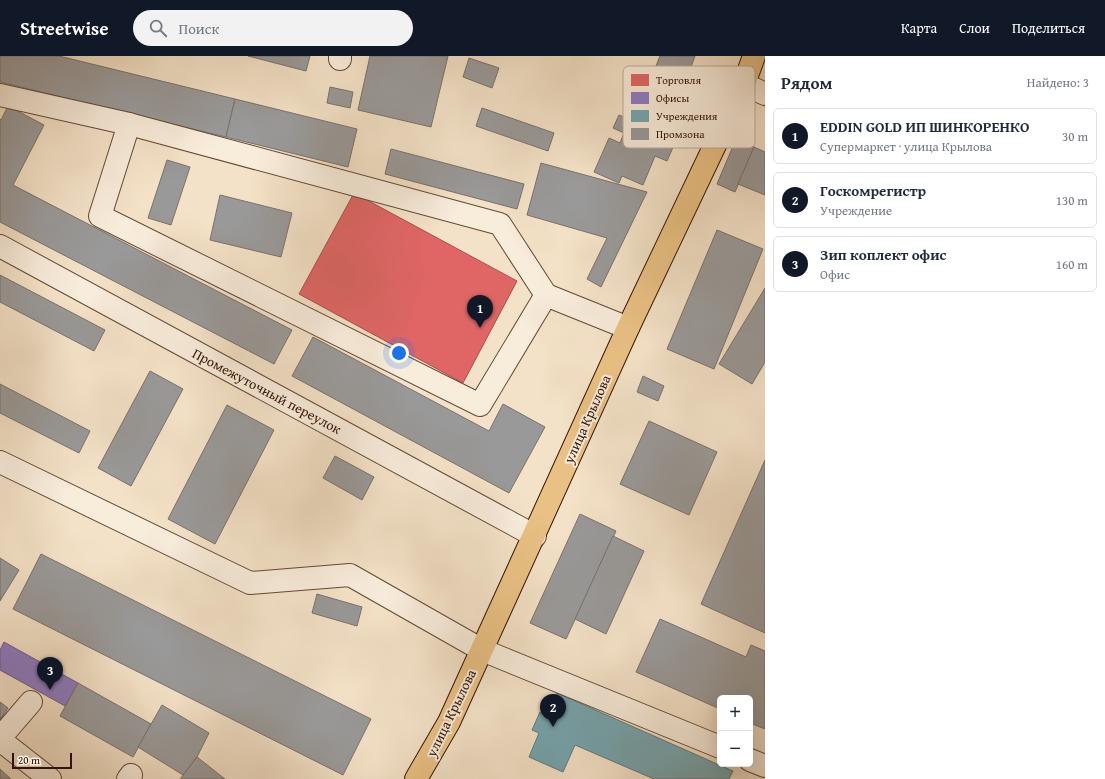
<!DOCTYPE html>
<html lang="ru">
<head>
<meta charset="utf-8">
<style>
	body { margin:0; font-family:"Gentium Book Plus",serif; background:#f2f2f3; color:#1f2937 }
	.controls { position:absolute; right:12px; bottom:12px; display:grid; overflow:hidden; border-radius:6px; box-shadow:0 4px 16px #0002 }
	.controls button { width:36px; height:36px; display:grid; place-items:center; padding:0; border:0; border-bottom:1px solid #e0e1e3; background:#fff; color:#1f2937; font:20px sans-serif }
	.scale { position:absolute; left:12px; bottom:10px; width:60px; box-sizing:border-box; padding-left:4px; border:2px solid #341404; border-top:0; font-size:11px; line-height:14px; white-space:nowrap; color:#341404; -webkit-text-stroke:3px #f8ecdb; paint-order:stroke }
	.you { position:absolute; left:399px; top:297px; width:14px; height:14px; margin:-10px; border:3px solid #fff; border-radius:50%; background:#1a73e8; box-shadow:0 0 0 6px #1a73e833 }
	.badge { display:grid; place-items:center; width:26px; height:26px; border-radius:50%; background:#111827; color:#fff; font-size:13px; font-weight:700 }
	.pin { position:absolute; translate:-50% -33px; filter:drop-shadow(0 1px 2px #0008) }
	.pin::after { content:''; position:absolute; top:21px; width:14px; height:12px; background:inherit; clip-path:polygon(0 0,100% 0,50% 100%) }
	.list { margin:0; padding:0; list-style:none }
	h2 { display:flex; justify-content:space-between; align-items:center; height:52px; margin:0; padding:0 16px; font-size:17px }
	h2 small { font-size:13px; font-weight:400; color:#747a83 }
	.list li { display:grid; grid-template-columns:26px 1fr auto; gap:12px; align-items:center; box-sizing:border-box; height:56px; margin:0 8px 8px; padding:0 8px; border:1px solid #e0e1e3; border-radius:6px }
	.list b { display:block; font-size:15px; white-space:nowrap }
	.list p { margin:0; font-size:13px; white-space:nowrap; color:#747a83 }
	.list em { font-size:13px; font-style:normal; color:#747a83 }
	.icon { flex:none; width:22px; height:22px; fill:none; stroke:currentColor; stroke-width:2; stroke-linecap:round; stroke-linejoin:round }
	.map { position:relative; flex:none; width:765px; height:723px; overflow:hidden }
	header { display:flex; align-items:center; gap:24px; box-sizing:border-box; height:56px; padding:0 20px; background:#111827; color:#fff }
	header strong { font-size:19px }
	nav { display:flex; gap:22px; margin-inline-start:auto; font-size:14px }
	.search { width:280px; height:36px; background:#f2f2f3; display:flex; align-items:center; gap:10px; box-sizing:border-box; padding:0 14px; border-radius:22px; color:#747a83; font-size:15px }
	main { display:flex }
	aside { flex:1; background:#fff }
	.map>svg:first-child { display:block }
	.shops { fill:#e06666; stroke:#ac4d49 }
	.offices { fill:#8e7cc3; stroke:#735d8a }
	.public { fill:#76a5af; stroke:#627a7c }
	.industry { fill:#999; stroke:#7b716c }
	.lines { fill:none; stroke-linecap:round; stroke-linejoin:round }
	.minor-casing { stroke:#644835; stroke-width:24 }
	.major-casing { stroke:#341404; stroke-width:24 }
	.minor { stroke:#f8ecdb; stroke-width:22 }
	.major { stroke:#eac184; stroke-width:22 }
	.labels { text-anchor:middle; stroke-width:4; stroke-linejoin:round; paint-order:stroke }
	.street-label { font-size:14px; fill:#341404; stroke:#f8ecdb }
	.key { fill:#f8ecdb; stroke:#bdab9a; stroke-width:1 }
	.key-label { font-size:11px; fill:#341404 }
</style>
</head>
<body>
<header>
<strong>Streetwise</strong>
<div class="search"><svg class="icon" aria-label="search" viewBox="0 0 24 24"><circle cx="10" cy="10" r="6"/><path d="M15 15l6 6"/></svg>Поиск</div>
<nav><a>Карта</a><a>Слои</a><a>Поделиться</a></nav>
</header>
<main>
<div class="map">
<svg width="765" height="723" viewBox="0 0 765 723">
	<rect width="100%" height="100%" fill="#f4e2c8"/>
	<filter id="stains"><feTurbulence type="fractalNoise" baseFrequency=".005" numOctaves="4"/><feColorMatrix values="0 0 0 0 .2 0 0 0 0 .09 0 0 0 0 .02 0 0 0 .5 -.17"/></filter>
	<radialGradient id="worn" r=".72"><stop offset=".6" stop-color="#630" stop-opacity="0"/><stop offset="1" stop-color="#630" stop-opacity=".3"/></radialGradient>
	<polygon class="shops" points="354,137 517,225 463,327 299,238"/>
	<polygon class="offices" points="4,586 78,627 65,650 0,614 0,594"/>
	<polygon class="public" points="557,637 733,715 729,723 654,723 575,689 563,716 529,701 539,677 532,674 540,656 547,659"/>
	<g class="industry">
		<polygon points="0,0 59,0 235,43 226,81 0,26"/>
		<polygon points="248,0 310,0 306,15"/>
		<polygon points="370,0 448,0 431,71 358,54"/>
		<polygon points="660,0 695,0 683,32 652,20"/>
		<polygon points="469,2 499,12 492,32 463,21"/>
		<polygon points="330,31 353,36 350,52 327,47"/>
		<polygon points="235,43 357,73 348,111 226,81"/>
		<polygon points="8,50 44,69 13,129 292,274 274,308 0,166 0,63 1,64"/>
		<polygon points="482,52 554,77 548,95 476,70"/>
		<polygon points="619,59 659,76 664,63 682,71 667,105 655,100 643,129 622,120 619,127 594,116 609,82 620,87 624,77 613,72"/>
		<polygon points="736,83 754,91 735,136 717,128"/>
		<polygon points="754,91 765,96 765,139 738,128"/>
		<polygon points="391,93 524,128 517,153 385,118"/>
		<polygon points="167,104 190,111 171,169 148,162"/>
		<polygon points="541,107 647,136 601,231 587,223 607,182 527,159"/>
		<polygon points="220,139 292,157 281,201 210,184"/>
		<polygon points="717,174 763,193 714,313 667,293"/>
		<polygon points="0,219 105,274 94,295 0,246"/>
		<polygon points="765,232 765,306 752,328 719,308"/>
		<polygon points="313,281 489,375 503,348 545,371 509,437 292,320"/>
		<polygon points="150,315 183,333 131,430 98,412"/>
		<polygon points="643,320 664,330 658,345 637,336"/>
		<polygon points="0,328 90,375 79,397 0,357"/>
		<polygon points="227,349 274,374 215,488 168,463"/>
		<polygon points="649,365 717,396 689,459 620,428"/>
		<polygon points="335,400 374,421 362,444 323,422"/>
		<polygon points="765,404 765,577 701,548"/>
		<polygon points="580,458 616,475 566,583 530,567"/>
		<polygon points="613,480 644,495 606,578 575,563"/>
		<polygon points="41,498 371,663 343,719 13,553"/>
		<polygon points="0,502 19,514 0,545"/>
		<polygon points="317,538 362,551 357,570 312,557"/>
		<polygon points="660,563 746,601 751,589 765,595 765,673 750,667 750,642 720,642 720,653 636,616"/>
		<polygon points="78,627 151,668 133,701 60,660"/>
		<polygon points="0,646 8,652 0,664"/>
		<polygon points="162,649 209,677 197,701 183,719 138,691"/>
		<polygon points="197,701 225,723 180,723"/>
		<polygon points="0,713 11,723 0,723"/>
	</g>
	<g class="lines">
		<g class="minor-casing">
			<g id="minor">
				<polyline points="340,3 340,0"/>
				<polyline points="744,28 765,38"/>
				<polyline points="0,39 129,68 500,168 546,239"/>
				<polyline points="129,68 100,160 480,349 546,239 628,272"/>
				<polyline points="0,190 535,480"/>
				<polyline points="0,406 250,527 350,519 482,594 720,691"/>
				<polyline points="0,682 31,646"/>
				<polyline points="0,684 50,723"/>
				<polyline points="750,704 765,710"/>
				<polyline points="128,723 131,719"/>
			</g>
		</g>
		<g class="major-casing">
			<polyline id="major" points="416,723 449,666 628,272 744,28 754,0"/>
		</g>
		<use href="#minor" class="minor"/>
		<use href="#major" class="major"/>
	</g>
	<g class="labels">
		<g class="street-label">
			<text transform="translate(267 335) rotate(28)" y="5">Промежуточный переулок</text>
			<text transform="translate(587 363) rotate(-66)" y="5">улица Крылова</text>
			<text transform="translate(451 657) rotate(-64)" y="5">улица Крылова</text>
		</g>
	</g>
	<rect x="623" y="10" width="132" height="82" rx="6" class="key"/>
	<rect x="631" y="18" width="18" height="12" fill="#e06666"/>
	<rect x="631" y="36" width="18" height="12" fill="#8e7cc3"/>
	<rect x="631" y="54" width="18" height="12" fill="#76a5af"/>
	<rect x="631" y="72" width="18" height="12" fill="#999"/>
	<g class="key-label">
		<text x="656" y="28">Торговля</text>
		<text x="656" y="46">Офисы</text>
		<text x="656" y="64">Учреждения</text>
		<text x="656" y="82">Промзона</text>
	</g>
	<rect width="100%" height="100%" filter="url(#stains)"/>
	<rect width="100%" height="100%" fill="url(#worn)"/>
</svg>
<div class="controls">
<button>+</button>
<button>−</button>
</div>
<div class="scale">20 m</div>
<div class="you"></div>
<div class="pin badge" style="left:480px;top:272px">1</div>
<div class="pin badge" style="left:553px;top:671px">2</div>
<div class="pin badge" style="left:50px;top:634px">3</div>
</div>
<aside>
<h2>Рядом<small>Найдено: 3</small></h2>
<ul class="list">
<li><span class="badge">1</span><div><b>EDDIN GOLD ИП ШИНКОРЕНКО</b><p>Супермаркет · улица Крылова</p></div><em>30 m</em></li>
<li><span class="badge">2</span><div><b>Госкомрегистр</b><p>Учреждение</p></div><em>130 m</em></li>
<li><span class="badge">3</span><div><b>Зип коплект офис</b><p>Офис</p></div><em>160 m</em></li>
</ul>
</aside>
</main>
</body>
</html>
